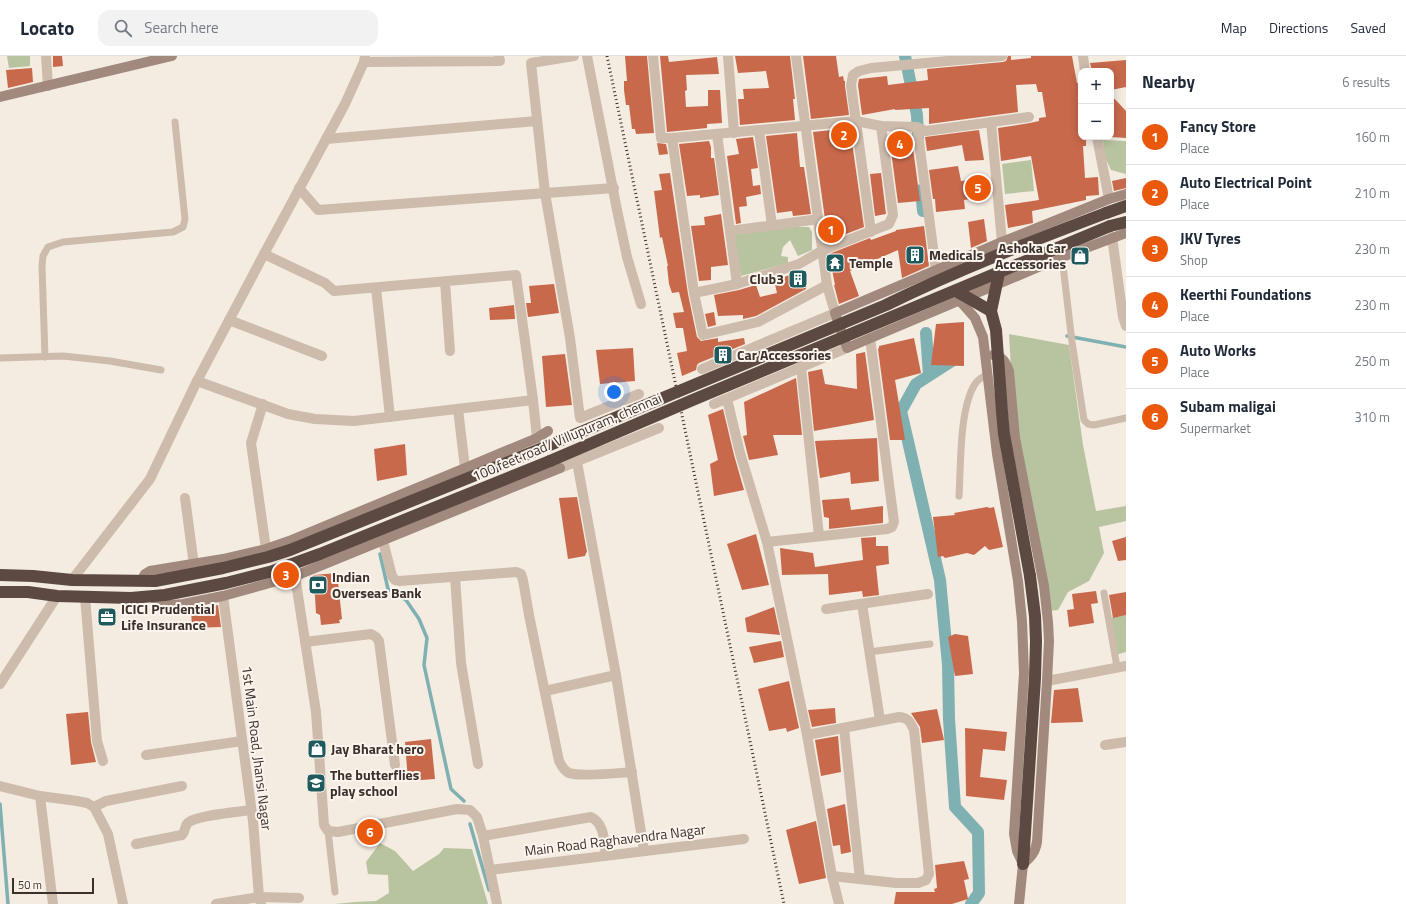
<!DOCTYPE html>
<html lang="en">
<head>
<meta charset="utf-8">
<style>
	body { margin:0; font-family:"Titillium Web",sans-serif; background:#f2f2f3; color:#1f2937 }
	.controls { position:absolute; right:12px; top:12px; display:grid; overflow:hidden; border-radius:8px; box-shadow:0 2px 10px #0003 }
	.controls button { width:36px; height:36px; display:grid; place-items:center; padding:0; border:0; border-bottom:1px solid #e0e1e3; background:#fff; color:#1f2937; font:20px sans-serif }
	.scale { position:absolute; left:12px; bottom:10px; width:82px; box-sizing:border-box; padding-left:4px; border:2px solid #3b302b; border-top:0; font-size:11px; line-height:14px; white-space:nowrap; color:#3b302b; -webkit-text-stroke:3px #fbf5ee; paint-order:stroke }
	.you { position:absolute; left:614px; top:336px; width:14px; height:14px; margin:-10px; border:3px solid #fff; border-radius:50%; background:#1a73e8; box-shadow:0 0 0 6px #1a73e833 }
	.badge { display:grid; place-items:center; width:26px; height:26px; border-radius:50%; background:#ea580c; color:#fff; font-size:13px; font-weight:700 }
	.pin { position:absolute; translate:-50% -50%; border:2px solid #fff; box-shadow:0 1px 4px #0006 }
	.list { margin:0; padding:0; list-style:none }
	h2 { display:flex; justify-content:space-between; align-items:center; height:52px; margin:0; padding:0 16px; font-size:17px }
	h2 small { font-size:13px; font-weight:400; color:#747a83 }
	.list li { display:grid; grid-template-columns:26px 1fr auto; gap:12px; align-items:center; box-sizing:border-box; height:56px; padding:0 16px; border-top:1px solid #e0e1e3 }
	.list b { display:block; font-size:15px; white-space:nowrap }
	.list p { margin:0; font-size:13px; white-space:nowrap; color:#747a83 }
	.list em { font-size:13px; font-style:normal; color:#747a83 }
	.icon { flex:none; width:22px; height:22px; fill:none; stroke:currentColor; stroke-width:2; stroke-linecap:round; stroke-linejoin:round }
	.map { position:relative; flex:none; width:1126px; height:848px; overflow:hidden }
	header { display:flex; align-items:center; gap:24px; box-sizing:border-box; height:56px; padding:0 20px; background:#fff; border-bottom:1px solid #e0e1e3 }
	header strong { font-size:19px }
	nav { display:flex; gap:22px; margin-inline-start:auto; font-size:14px }
	.search { width:280px; height:36px; background:#f2f2f3; display:flex; align-items:center; gap:10px; box-sizing:border-box; padding:0 14px; border-radius:12px; color:#747a83; font-size:15px }
	main { display:flex }
	aside { flex:1; background:#fff }
	.map>svg:first-child { display:block }
	.green { fill:#b8c4a0 }
	.lines { fill:none; stroke-linecap:round; stroke-linejoin:round }
	.stream { stroke:#7fb0b2; stroke-width:3.5 }
	.canal { stroke:#7fb0b2; stroke-width:12 }
	.building { fill:#c8694b }
	.lane { stroke:#cdbbac; stroke-width:7 }
	.street { stroke:#cdbbac; stroke-width:10 }
	.secondary { stroke:#a18a7d; stroke-width:10 }
	.highway { stroke:#5c4a42; stroke-width:12 }
	.rail { stroke:#3b302b; stroke-width:3; stroke-dasharray:1 3; stroke-linecap:butt }
	.highway-bridge { stroke:#5c4a42; stroke-width:12 }
	.labels { text-anchor:middle; stroke-width:4; stroke-linejoin:round; paint-order:stroke }
	.poi-label { font-size:14px; font-weight:bold; fill:#3b302b; stroke:#fbf5ee; text-anchor:start }
	.street-label { font-size:14px; fill:#3b302b; stroke:#fbf5ee }
</style>
</head>
<body>
<header>
<strong>Locato</strong>
<div class="search"><svg class="icon" aria-label="search" viewBox="0 0 24 24"><circle cx="10" cy="10" r="6"/><path d="M15 15l6 6"/></svg>Search here</div>
<nav><a>Map</a><a>Directions</a><a>Saved</a></nav>
</header>
<main>
<div class="map">
<svg width="1126" height="848" viewBox="0 0 1126 848">
	<rect width="100%" height="100%" fill="#f4ebe1"/>
	<g class="green">
		<polygon points="7,0 30,0 30,10 9,12"/>
		<polygon points="1103,84 1126,85 1126,118 1111,114 1105,101"/>
		<polygon points="1031,104 1034,135 1005,138 1002,108"/>
		<polygon points="792,171 809,171 812,176 812,194 798,200 790,184 783,191 781,200 788,201 788,207 741,220 733,178"/>
		<polygon points="1009,278 1069,289 1083,389 1096,455 1126,450 1126,465 1099,471 1104,497 1089,525 1068,536 1058,554 1050,555 1015,382"/>
		<polygon points="1126,559 1126,596 1115,599 1109,562"/>
		<polygon points="380,787 395,795 413,815 439,798 444,792 472,793 488,848 335,848 355,846 376,845 389,837 388,819 368,818 366,806"/>
	</g>
	<g class="lines">
		<g class="stream">
			<polyline points="1067,280 1126,291"/>
			<polyline points="380,498 388,533 406,544 419,563 427,582 424,609 451,733 464,745"/>
			<polyline points="0,748 8,848"/>
			<polyline points="470,768 489,834"/>
		</g>
		<g class="canal">
			<polyline points="905,0 917,59 918,81"/>
			<polyline points="921,134 923,155"/>
			<polyline points="926,277 929,319"/>
			<polyline points="955,303 916,328 901,355 940,524 948,609 949,663 955,751 978,776 979,837 971,848"/>
		</g>
	</g>
	<g class="building">
		<polygon points="53,0 62,0 63,10 53,11"/>
		<polygon points="625,0 647,0 654,77 636,78 635,73 632,73 629,49 626,49 624,34 624,25 627,25"/>
		<polygon points="660,0 668,0 669,6 717,1 719,18 686,19 687,34 685,35 686,51 708,50 708,34 720,34 722,67 707,68 707,72 667,76"/>
		<polygon points="735,0 790,0 795,43 793,43 795,64 740,69 738,43 744,43 743,33 769,32 766,15 738,17"/>
		<polygon points="803,0 836,0 839,21 843,20 844,25 845,25 845,30 849,59 811,63"/>
		<polygon points="1008,0 1011,0 1011,4 1031,2 1031,0 1072,0 1077,27 1081,27 1081,81 1086,81 1086,90 1083,90 1085,122 1098,121 1099,139 1086,140 1086,144 1032,155 1033,167 1008,172 1005,149 1039,144 1031,100 1001,105 998,72 1030,67 1039,65 1039,62 1046,61 1042,36 1038,36 1036,28 1016,29 1018,56 929,68 929,52 895,54 895,53 862,59 858,29 859,23 887,20 888,29 928,24 927,13 1003,6 1006,5"/>
		<polygon points="1126,4 1126,31 1111,34 1111,15 1092,15 1090,7"/>
		<polygon points="32,12 33,26 8,32 6,14"/>
		<polygon points="1111,39 1126,55 1126,82 1111,81"/>
		<polygon points="850,72 864,171 828,185 813,76"/>
		<polygon points="979,74 984,104 965,105 962,89 927,95 925,81"/>
		<polygon points="797,77 800,111 804,111 811,158 793,160 792,155 777,157 766,80"/>
		<polygon points="911,77 920,145 898,147 889,80"/>
		<polygon points="753,81 758,112 751,113 753,130 760,129 761,138 746,141 747,150 739,151 741,167 736,168 727,100 739,98 736,83"/>
		<polygon points="709,85 711,91 711,102 714,102 719,139 700,142 700,139 687,140 679,88"/>
		<polygon points="657,87 666,88 668,98 659,99"/>
		<polygon points="958,110 961,125 989,122 991,140 964,144 965,153 936,156 935,143 933,143 929,114"/>
		<polygon points="670,117 688,238 697,281 701,285 718,282 718,286 744,282 745,288 699,307 697,309 696,314 682,320 677,297 687,295 683,272 676,272 673,257 684,256 679,236 672,237 669,228 667,210 668,210 662,181 660,182 654,135 662,134 659,118"/>
		<polygon points="881,117 886,158 875,160 870,118"/>
		<polygon points="1126,122 1126,132 1114,135 1112,125"/>
		<polygon points="721,158 728,209 711,211 711,224 699,225 691,170 705,169 704,161"/>
		<polygon points="984,163 987,185 971,192 968,166"/>
		<polygon points="924,170 929,210 902,222 898,194 850,215 859,240 839,248 834,229 835,229 829,198 870,182 871,184 896,175 896,174"/>
		<polygon points="801,214 807,230 806,231 806,233 756,260 743,263 743,259 718,260 714,239 739,234 756,229 760,241 777,237 774,224 790,219 789,218"/>
		<polygon points="554,228 559,257 528,261 526,247 531,247 529,230"/>
		<polygon points="514,249 515,263 490,264 489,252"/>
		<polygon points="714,256 716,269 708,271 705,258"/>
		<polygon points="964,266 964,310 931,309 936,268"/>
		<polygon points="914,282 921,317 895,324 905,384 890,384 878,293 879,292 879,290"/>
		<polygon points="633,292 635,325 600,328 596,294"/>
		<polygon points="865,296 874,364 814,375 808,316 822,313 825,328 857,333 856,298"/>
		<polygon points="565,298 572,349 546,351 542,300"/>
		<polygon points="796,322 802,379 773,379 778,399 749,404 743,380 747,379 744,346"/>
		<polygon points="723,353 734,399 744,434 714,440 710,408 718,404 708,359"/>
		<polygon points="877,382 879,425 851,428 850,416 820,422 815,385"/>
		<polygon points="405,388 407,419 377,425 374,393"/>
		<polygon points="577,441 587,496 586,497 585,500 568,503 559,442"/>
		<polygon points="849,442 851,454 883,450 883,467 829,473 829,462 824,461 822,444"/>
		<polygon points="987,451 990,452 994,451 1003,491 989,494 985,490 974,499 967,497 945,502 943,500 938,501 933,461 955,459 954,457"/>
		<polygon points="756,478 769,529 742,534 727,488"/>
		<polygon points="876,481 876,490 888,490 889,508 876,510 879,539 863,541 862,535 829,539 828,518 782,519 780,492 813,497 815,511 863,504 861,482"/>
		<polygon points="1126,481 1126,504 1118,505 1112,485"/>
		<polygon points="337,517 342,563 339,564 340,567 321,569 320,559 316,557 315,540 311,522 314,519"/>
		<polygon points="1096,535 1098,547 1091,548 1094,567 1069,571 1067,554 1074,553 1072,538"/>
		<polygon points="1126,536 1126,559 1113,562 1109,539"/>
		<polygon points="218,549 221,571 192,572 191,553"/>
		<polygon points="774,551 780,579 747,576 745,562"/>
		<polygon points="955,578 968,580 973,618 955,620 948,581"/>
		<polygon points="781,585 784,601 754,607 749,591"/>
		<polygon points="789,625 799,672 787,676 786,672 769,675 758,633"/>
		<polygon points="1078,632 1083,666 1051,667 1054,634"/>
		<polygon points="835,652 836,667 812,671 808,654"/>
		<polygon points="937,653 944,684 922,687 920,671 911,657"/>
		<polygon points="88,656 91,686 96,706 71,709 66,658"/>
		<polygon points="965,672 1007,676 1005,695 983,693 980,721 1007,724 1004,744 966,740"/>
		<polygon points="838,680 841,716 821,720 815,684"/>
		<polygon points="431,683 435,723 408,725 405,686"/>
		<polygon points="845,748 851,796 841,798 840,789 833,790 827,753"/>
		<polygon points="816,765 826,822 799,828 786,774"/>
		<polygon points="964,805 969,823 964,824 968,843 952,848 894,848 896,836 935,836 934,833 937,832 935,809"/>
	</g>
	<g class="lines">
		<g class="lane">
			<polyline points="1062,201 1072,286 1084,364 1088,368 1094,369 1126,362"/>
			<polyline points="45,301 42,210 43,200 48,191 63,186 173,176 183,171 185,163 175,66"/>
			<polyline points="0,302 63,300 110,305 161,314"/>
			<path d="M959 440C961 410 959 353 975 328 978 323 982 321 987 319"/>
			<polyline points="1104,537 1117,611"/>
			<polyline points="869,596 930,588"/>
			<polyline points="328,775 335,836"/>
		</g>
		<g class="street">
			<polyline points="46,0 48,30"/>
			<polyline points="574,0 531,7 545,137 570,282 580,362 639,338"/>
			<polyline points="587,0 617,154 627,201 641,248"/>
			<polyline points="653,0 661,82 672,82 856,65 881,70 917,71 926,75 1029,61"/>
			<polyline points="728,0 734,77"/>
			<polyline points="1083,0 1085,15"/>
			<polyline points="364,6 500,5 499,0"/>
			<polyline points="991,66 1002,186"/>
			<polyline points="917,71 936,214"/>
			<polyline points="759,75 772,169"/>
			<polyline points="717,78 737,228"/>
			<polyline points="1097,81 1109,143"/>
			<polyline points="672,82 694,237 703,279 758,266 827,229"/>
			<polyline points="326,83 537,65"/>
			<polyline points="299,132 318,154 614,132"/>
			<polyline points="730,175 819,163"/>
			<polyline points="871,176 851,29 853,19 859,15 871,12 1002,0"/>
			<polyline points="1112,181 1123,261 1126,270"/>
			<polyline points="264,198 325,227 334,235 516,219 533,344 537,382"/>
			<polyline points="445,226 450,295"/>
			<polyline points="376,232 390,361"/>
			<polyline points="694,237 737,228 799,208 823,194 889,168 893,159 881,70"/>
			<polyline points="229,264 322,300"/>
			<polyline points="801,311 819,480"/>
			<polyline points="702,313 835,257 827,229 796,0"/>
			<polyline points="197,325 288,358 315,363 354,365 533,344"/>
			<polyline points="727,343 740,397 767,486 807,679 832,820 839,848"/>
			<polyline points="263,348 251,387 266,493"/>
			<polyline points="714,348 847,292"/>
			<polyline points="458,353 465,412"/>
			<polyline points="577,406 616,619 644,795"/>
			<polyline points="560,412 659,372"/>
			<polyline points="185,442 194,509"/>
			<path d="M383 485 392 520 395 524 399 525 516 516 521 518 523 524 529 559 559 705C561 709 564 715 569 717 580 721 618 717 632 716"/>
			<polyline points="767,486 887,473 892,471 894,466 870,282"/>
			<polyline points="295,520 316,656 324,769 328,775 338,776 457,753 470,754 477,761 483,780 497,848"/>
			<polyline points="455,521 461,607 478,708"/>
			<polyline points="72,524 150,423 197,325 264,198 345,48 364,6 365,0"/>
			<polyline points="223,540 253,765 259,841 261,848"/>
			<polyline points="85,541 97,685 103,705"/>
			<polyline points="862,548 880,664"/>
			<polyline points="826,553 928,538"/>
			<polyline points="305,586 371,578 376,581 379,585 395,709"/>
			<polyline points="1047,625 1126,610"/>
			<polyline points="0,628 57,540"/>
			<polyline points="545,635 616,619"/>
			<polyline points="844,672 860,823"/>
			<path d="M807 679 899 661C909 662 910 666 914 674L929 818 926 824 918 827H896L832 820"/>
			<polyline points="1105,689 1126,686"/>
			<polyline points="146,699 242,685"/>
			<polyline points="0,730 40,740 77,745 87,747 94,751 108,778 123,848"/>
			<polyline points="40,740 53,848"/>
			<polyline points="94,751 106,745 182,730"/>
			<path d="M483 780 591 761C605 768 604 786 606 799"/>
			<path d="M136 788 182 779C186 775 184 769 189 766 199 759 238 756 251 754"/>
			<polyline points="490,814 744,783"/>
			<polyline points="216,848 259,841 299,842"/>
		</g>
		<g class="secondary">
			<polyline points="0,41 172,0"/>
			<polyline points="1126,138 1109,143 1002,186 835,257 847,292 1062,201 1126,177"/>
			<polyline points="960,245 975,262 983,281 997,398 1018,525 1022,565 1024,617 1014,778 1017,795 1023,808 1019,848"/>
			<path d="M993 299C1003 300 1006 307 1009 315L1015 382 1044 530 1048 566 1049 585 1047 625 1037 786C1035 797 1031 801 1023 808"/>
			<polyline points="141,525 145,518 150,515 223,503 266,493 289,485 465,412 537,382 548,375"/>
			<polyline points="151,541 167,549 172,549 183,548 223,540 295,520 560,412"/>
		</g>
		<g class="highway">
			<polyline points="1106,157 1126,150"/>
			<polyline points="1110,170 1126,166"/>
			<polyline points="0,519 33,520 72,524 155,525 223,512 268,501 290,494 545,391"/>
			<polyline points="0,536 28,536 57,540 131,542 165,539 226,527 273,515 320,498 550,405"/>
			<polyline points="1023,808 1035,622 1036,585 1035,560 1030,520"/>
		</g>
		<polyline class="rail" points="607,0 784,848"/>
		<g class="highway-bridge">
			<polyline points="999,217 991,255 996,274 1002,356 1004,378 1030,520"/>
			<polyline points="956,235 991,255"/>
			<path d="M545 391 886 249C957 214 1032 185 1106 157"/>
			<polyline points="550,405 695,343 1110,170"/>
		</g>
	</g>
	<defs>
		<g id="building-square" transform="scale(1)"><rect x="-9" y="-9" width="18" height="18" rx="4" fill="#1f5a5e" stroke="#fbf5ee"/><path d="M-4-6H4V6H1V3H-1V6H-4ZM-2.5-4.3h1.7v1.8h-1.7ZM.8-4.3h1.7v1.8H.8ZM-2.5-1h1.7V.8h-1.7ZM.8-1h1.7V.8H.8Z" fill="#fff"/></g>
		<g id="shop-square" transform="scale(1)"><rect x="-9" y="-9" width="18" height="18" rx="4" fill="#1f5a5e" stroke="#fbf5ee"/><path d="M-5-2.5h2.3a2.7 3.5 0 0 1 5.4 0H5L5.5 6h-11ZM-1.5-2.5h3a1.5 2.3 0 0 0-3 0Z" fill="#fff"/></g>
		<g id="temple-square" transform="scale(1)"><rect x="-9" y="-9" width="18" height="18" rx="4" fill="#1f5a5e" stroke="#fbf5ee"/><path d="M0-6L5-2H3V0L6.5 2.5H4V6H1.5V3h-3V6H-4V2.5H-6.5L-3 0V-2H-5Z" fill="#fff"/></g>
		<g id="bank-square" transform="scale(1)"><rect x="-9" y="-9" width="18" height="18" rx="4" fill="#1f5a5e" stroke="#fbf5ee"/><path d="M-6-4H6V4H-6ZM0-2.3a2.3 2.3 0 1 0 0 4.6a2.3 2.3 0 1 0 0-4.6Z" fill="#fff"/></g>
		<g id="office-square" transform="scale(1)"><rect x="-9" y="-9" width="18" height="18" rx="4" fill="#1f5a5e" stroke="#fbf5ee"/><path d="M-6-3h4V-5.5h4V-3h4V5H-6ZM-1-4.5V-3h2v-1.5ZM-6 0V1H6V0Z" fill="#fff"/></g>
		<g id="school-square" transform="scale(1)"><rect x="-9" y="-9" width="18" height="18" rx="4" fill="#1f5a5e" stroke="#fbf5ee"/><path d="M0-5L7-2L0 1L-7-2ZM-4 1L0 2.5L4 1V4Q0 6-4 4Z" fill="#fff"/></g>
	</defs>
	<g fill-rule="evenodd">
		<use href="#building-square" x="915" y="199"/>
		<use href="#shop-square" x="1080" y="200"/>
		<use href="#temple-square" x="835" y="207"/>
		<use href="#building-square" x="798" y="223"/>
		<use href="#building-square" x="723" y="299"/>
		<use href="#bank-square" x="318" y="529"/>
		<use href="#office-square" x="107" y="561"/>
		<use href="#shop-square" x="317" y="693"/>
		<use href="#school-square" x="316" y="727"/>
	</g>
	<g class="labels">
		<g class="poi-label">
			<text x="1066" y="197" text-anchor="end">Ashoka Car<tspan x="1066" dy="16">Accessories</tspan></text>
			<text x="929" y="204">Medicals</text>
			<text x="849" y="212">Temple</text>
			<text x="784" y="228" text-anchor="end">Club3</text>
			<text x="737" y="304">Car Accessories</text>
			<text x="332" y="526">Indian<tspan x="332" dy="16">Overseas Bank</tspan></text>
			<text x="121" y="558">ICICI Prudential<tspan x="121" dy="16">Life Insurance</tspan></text>
			<text x="331" y="698">Jay Bharat hero</text>
			<text x="330" y="724">The butterflies<tspan x="330" dy="16">play school</tspan></text>
		</g>
		<g class="street-label">
			<text transform="translate(567 381) rotate(-23)" y="5">100 feet road/ Villupuram, chennai</text>
			<text transform="translate(257 692) rotate(83)" y="5">1st Main Road, Jhansi Nagar</text>
			<text transform="translate(615 784) rotate(-7)" y="5">Main Road Raghavendra Nagar</text>
		</g>
	</g>
</svg>
<div class="controls">
<button>+</button>
<button>−</button>
</div>
<div class="scale">50 m</div>
<div class="you"></div>
<div class="pin badge" style="left:831px;top:174px">1</div>
<div class="pin badge" style="left:844px;top:79px">2</div>
<div class="pin badge" style="left:286px;top:519px">3</div>
<div class="pin badge" style="left:900px;top:88px">4</div>
<div class="pin badge" style="left:978px;top:132px">5</div>
<div class="pin badge" style="left:370px;top:776px">6</div>
</div>
<aside>
<h2>Nearby<small>6 results</small></h2>
<ul class="list">
<li><span class="badge">1</span><div><b>Fancy Store</b><p>Place</p></div><em>160 m</em></li>
<li><span class="badge">2</span><div><b>Auto Electrical Point</b><p>Place</p></div><em>210 m</em></li>
<li><span class="badge">3</span><div><b>JKV Tyres</b><p>Shop</p></div><em>230 m</em></li>
<li><span class="badge">4</span><div><b>Keerthi Foundations</b><p>Place</p></div><em>230 m</em></li>
<li><span class="badge">5</span><div><b>Auto Works</b><p>Place</p></div><em>250 m</em></li>
<li><span class="badge">6</span><div><b>Subam maligai</b><p>Supermarket</p></div><em>310 m</em></li>
</ul>
</aside>
</main>
</body>
</html>
